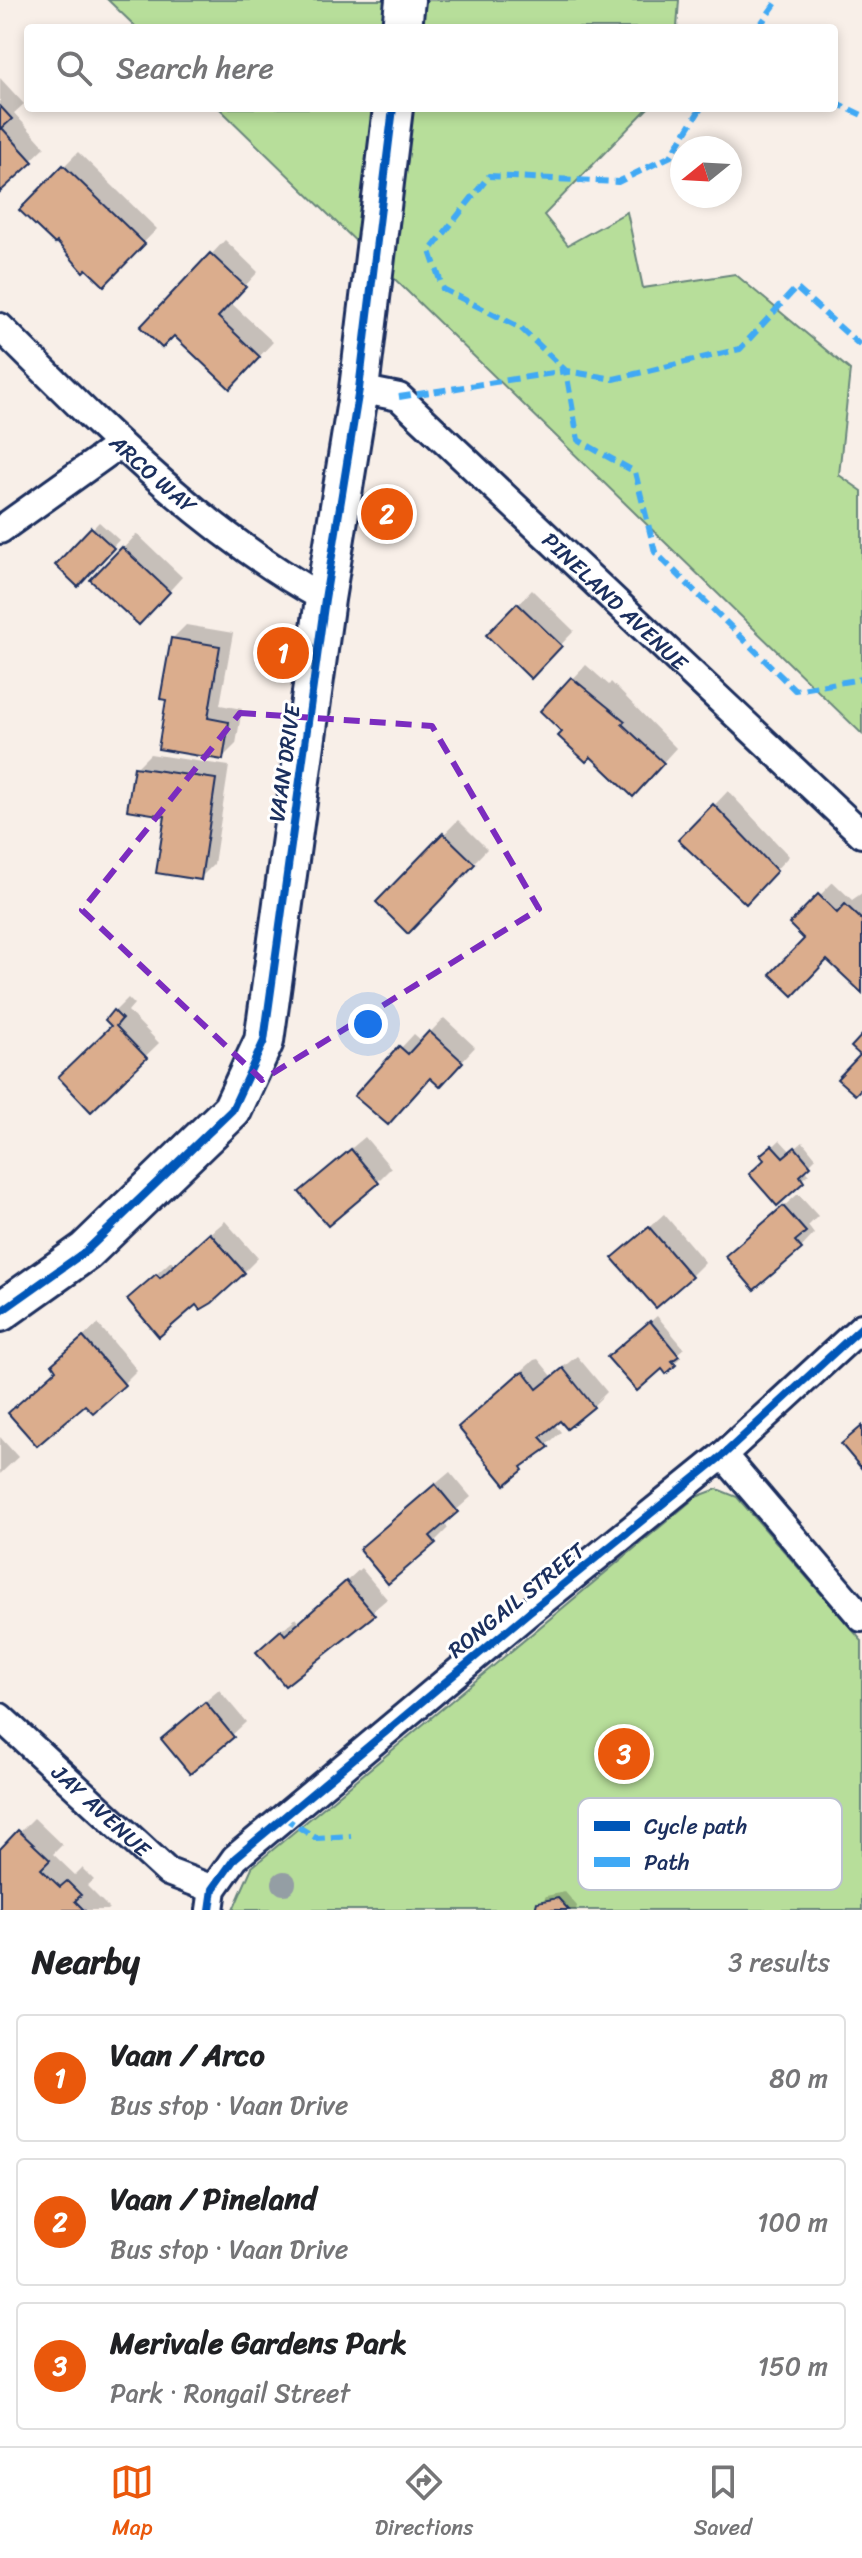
<!DOCTYPE html>
<html lang="en">
<head>
<meta charset="utf-8">
<style>
	body { margin:0; font-family:Sriracha,sans-serif; background:#f6f6f6; color:#202124 }
	.compass { position:absolute; left:670px; top:136px; width:72px; height:72px; border-radius:50%; background:#fff; box-shadow:0 4px 12px #0003; rotate:252deg }
	.you { position:absolute; left:368px; top:1024px; width:28px; height:28px; margin:-20px; border:6px solid #fff; border-radius:50%; background:#1a73e8; box-shadow:0 0 0 12px #1a73e833 }
	.badge { display:grid; place-items:center; width:52px; height:52px; border-radius:50%; background:#ea580c; color:#fff; font-size:26px; font-weight:700 }
	.pin { position:absolute; translate:-50% -50%; border:4px solid #fff; box-shadow:0 2px 8px #0006 }
	.list { margin:0; padding:0; list-style:none }
	h2 { display:flex; justify-content:space-between; align-items:center; height:104px; margin:0; padding:0 32px; font-size:34px }
	h2 small { font-size:26px; font-weight:400; color:#757577 }
	.list li { display:grid; grid-template-columns:52px 1fr auto; gap:24px; align-items:center; box-sizing:border-box; height:128px; margin:0 16px 16px; padding:0 16px; border:2px solid #e0e0e0; border-radius:8px }
	.list b { display:block; font-size:30px; white-space:nowrap }
	.list p { margin:0; font-size:26px; white-space:nowrap; color:#757577 }
	.list em { font-size:26px; font-style:normal; color:#757577 }
	.icon { flex:none; width:44px; height:44px; fill:none; stroke:currentColor; stroke-width:2; stroke-linecap:round; stroke-linejoin:round }
	.map { position:relative; flex:none; width:862px; height:1910px; overflow:hidden }
	.search { position:absolute; background:#fff; box-shadow:0 4px 12px #0003; left:24px; right:24px; top:24px; height:88px; display:flex; align-items:center; gap:20px; box-sizing:border-box; padding:0 28px; border-radius:8px; color:#757577; font-size:30px }
	.sheet { height:536px; background:#fff }
	nav { display:flex; justify-content:space-around; align-items:center; box-sizing:border-box; height:112px; border-top:2px solid #e0e0e0; background:#fff; font-size:22px; color:#757577 }
	nav a { display:grid; justify-items:center; gap:4px }
	nav .on { color:#ea580c }
	.map>svg:first-child { display:block }
	.green { fill:#b7de9a; stroke:#69867c; stroke-width:2 }
	.shadow { fill:#0003 }
	.building { fill:#dbad8d; stroke:#1b2f5e; stroke-width:2 }
	.lines { fill:none; stroke-linecap:round; stroke-linejoin:round }
	.street-casing { stroke:#1b2f5e; stroke-width:32 }
	.secondary-casing { stroke:#1b2f5e; stroke-width:44 }
	.street { stroke:#fff; stroke-width:26 }
	.secondary { stroke:#fff; stroke-width:38 }
	.quiet { stroke:#3fa9f5; stroke-width:6; stroke-dasharray:12 6; stroke-linecap:butt }
	.cycleway-casing { stroke:#fff; stroke-width:13 }
	.cycleway { stroke:#0057b8; stroke-width:8 }
	.tree { fill:#949ea4 }
	.marked { fill:none; stroke:#7b2cbf; stroke-width:6; stroke-dasharray:16 10; stroke-linejoin:round }
	.labels { text-anchor:middle; stroke-width:6; stroke-linejoin:round; paint-order:stroke }
	.street-label { font-size:22px; fill:#1b2f5e; stroke:#fff }
	.key { fill:#fff; stroke:#bbc1cf; stroke-width:2 }
	.key-label { font-size:22px; fill:#1b2f5e }
</style>
</head>
<body>
<div class="map">
<svg width="862" height="1910" viewBox="0 0 862 1910">
	<rect width="100%" height="100%" fill="#f8efe8"/>
	<filter id="ink" filterUnits="userSpaceOnUse"><feTurbulence type="fractalNoise" baseFrequency=".0125" numOctaves="2"/><feDisplacementMap in="SourceGraphic" scale="16" xChannelSelector="R" yChannelSelector="G"/><feConvolveMatrix kernelMatrix="1 2 1 2 8 2 1 2 1" color-interpolation-filters="sRGB"/></filter>
	<g filter="url(#ink)">
		<g class="green">
			<polygon points="108,0 679,0 677,28 137,28"/>
			<polygon points="219,108 648,108 544,215 568,245 627,212 643,288 735,274 850,370 839,475 862,491 862,734"/>
			<polygon points="717,1489 737,1497 862,1641 862,1910 233,1910 252,1867 696,1497"/>
		</g>
		<g class="shadow">
			<polygon points="0,78 24,104 14,113 45,147 0,190"/>
			<polygon points="78,152 157,229 104,283 21,210"/>
			<polygon points="225,240 258,272 230,302 273,342 244,373 174,333 143,327"/>
			<polygon points="99,522 119,540 78,584 58,565"/>
			<polygon points="137,534 182,577 153,609 93,580"/>
			<polygon points="532,590 574,631 531,676 489,635"/>
			<polygon points="186,625 233,633 220,705 242,709 236,744 222,758 168,698 172,639"/>
			<polygon points="586,665 609,685 611,682 676,748 647,780 565,732 573,679"/>
			<polygon points="150,754 229,766 214,864 200,878 167,814 136,768"/>
			<polygon points="728,791 789,856 746,901 681,840"/>
			<polygon points="458,820 487,849 408,931 378,902"/>
			<polygon points="833,882 852,900 862,893 862,991 792,924"/>
			<polygon points="128,998 134,1004 128,1011 159,1043 91,1109 114,1012"/>
			<polygon points="444,1018 475,1047 440,1085 401,1048 414,1034 422,1041"/>
			<polygon points="365,1137 391,1168 377,1182 316,1178"/>
			<polygon points="780,1140 791,1152 803,1142 816,1158 805,1169 809,1174 777,1203 763,1156"/>
			<polygon points="798,1194 818,1216 808,1226 814,1234 801,1248 741,1243"/>
			<polygon points="664,1214 705,1262 691,1276 615,1258"/>
			<polygon points="225,1221 258,1258 244,1272 196,1302 143,1286 171,1261 174,1265"/>
			<polygon points="657,1316 684,1348 678,1353 681,1357 666,1371 617,1351"/>
			<polygon points="98,1324 137,1370 123,1384 85,1402 58,1369 68,1350"/>
			<polygon points="577,1356 607,1392 593,1406 554,1424 561,1432 505,1482 474,1413 534,1360 538,1359 552,1376"/>
			<polygon points="0,1437 18,1457 0,1474"/>
			<polygon points="450,1472 471,1497 443,1522 448,1528 434,1542 375,1535"/>
			<polygon points="361,1568 387,1599 286,1684 272,1638 296,1618 300,1623"/>
			<polygon points="219,1690 246,1722 232,1735 177,1725"/>
			<polygon points="34,1818 62,1845 53,1854 75,1875 82,1868 94,1880 87,1886 109,1908 107,1910 0,1910 0,1852"/>
			<polygon points="565,1892 577,1906 576,1910 537,1910 546,1896"/>
		</g>
		<g class="building">
			<polygon points="0,106 12,119 2,128 33,162 0,192"/>
			<polygon points="63,165 145,244 104,286 86,269 83,272 57,242 55,244 19,210"/>
			<polygon points="210,253 246,287 218,317 260,357 230,389 174,336 162,348 140,327"/>
			<polygon points="91,527 114,548 78,587 55,565"/>
			<polygon points="122,547 170,592 139,625 90,580"/>
			<polygon points="517,603 562,646 531,679 486,635"/>
			<polygon points="171,638 220,646 208,718 229,722 223,760 158,749 166,700 160,699"/>
			<polygon points="571,677 625,721 622,724 664,763 633,797 591,757 586,762 558,736 562,732 540,711"/>
			<polygon points="134,767 216,779 201,880 156,873 165,816 127,810"/>
			<polygon points="713,804 777,871 746,904 678,840"/>
			<polygon points="443,833 475,864 408,934 376,902"/>
			<polygon points="818,894 837,913 845,904 862,920 862,993 827,960 793,996 770,974 804,939 789,924"/>
			<polygon points="113,1010 122,1019 116,1026 147,1058 91,1112 58,1077 111,1026 105,1020"/>
			<polygon points="429,1031 463,1062 440,1087 430,1078 388,1125 354,1096 399,1046 408,1054"/>
			<polygon points="862,1035 862,1088 855,1095 837,1079 860,1055 851,1047"/>
			<polygon points="772,1145 783,1157 795,1147 811,1166 800,1176 804,1182 777,1206 749,1174 764,1160 760,1155"/>
			<polygon points="351,1149 379,1183 328,1226 299,1192"/>
			<polygon points="783,1206 806,1232 795,1241 802,1249 754,1290 725,1256"/>
			<polygon points="649,1227 692,1277 656,1308 612,1258"/>
			<polygon points="210,1233 245,1273 212,1303 200,1310 196,1305 159,1337 127,1299 156,1274 160,1278"/>
			<polygon points="650,1321 679,1356 672,1361 676,1365 666,1374 662,1369 637,1391 607,1357"/>
			<polygon points="83,1337 125,1385 93,1413 85,1405 37,1446 8,1413 56,1370 52,1364"/>
			<polygon points="563,1368 594,1407 567,1429 560,1421 540,1437 549,1447 521,1467 523,1470 505,1485 458,1427 518,1374 524,1372 537,1389"/>
			<polygon points="862,1426 862,1469 841,1444"/>
			<polygon points="435,1484 458,1512 430,1536 436,1543 388,1584 359,1549"/>
			<polygon points="346,1581 375,1615 285,1686 256,1652 281,1630 285,1635"/>
			<polygon points="205,1702 234,1737 190,1774 161,1739"/>
			<polygon points="18,1830 50,1860 41,1869 60,1887 67,1881 81,1895 75,1901 84,1910 0,1910 0,1849"/>
			<polygon points="558,1898 569,1910 535,1910 537,1902"/>
		</g>
		<g class="lines">
			<g class="street-casing">
				<g id="street">
					<path id="s1" d="M0 327C100 426 201 531 325 599"/>
					<path id="s2" d="M359 389 399 397 862 834"/>
					<polyline points="0,530 119,445"/>
					<polyline points="723,1455 862,1618"/>
					<path id="s3" d="M0 1717 168 1872 213 1889"/>
					<polyline points="210,1910 213,1889 235,1858 529,1612 723,1455 862,1327"/>
				</g>
			</g>
			<g class="secondary-casing">
				<g id="secondary">
					<polyline points="402,28 405,0"/>
					<polyline points="0,1312 86,1251 232,1110 264,1041 325,599 359,389 393,108"/>
				</g>
			</g>
			<use href="#street" class="street"/>
			<use href="#secondary" class="secondary"/>
			<g class="quiet">
				<polyline points="758,28 778,0"/>
				<polyline points="834,102 862,115"/>
				<polyline points="701,108 671,156 618,182 489,176 430,251 443,289 521,328 566,371 578,440 635,472 655,552 795,690 862,679"/>
				<polyline points="399,397 566,371 614,379 740,349 796,288 862,347"/>
				<polyline points="283,1817 316,1838 351,1836"/>
			</g>
			<g class="cycleway-casing">
				<g id="cycleway">
					<polyline points="0,1312 86,1251 232,1110 264,1041 325,599 359,389 393,108"/>
					<polyline points="210,1910 213,1889 235,1858 529,1612 723,1455 862,1327"/>
				</g>
			</g>
			<use href="#cycleway" class="cycleway"/>
		</g>
		<circle class="tree" cx="284" cy="1883" r="12"/>
	</g>
	<path class="marked" d="M240 713 432 726 539 909 262 1080 82 910Z"/>
	<g class="labels">
		<g class="street-label">
			<text dy="8" stroke="none"><textPath href="#s1" startOffset="212">ARCO WAY</textPath></text>
			<text dy="8" stroke="none"><textPath href="#s2" startOffset="338">PINELAND AVENUE</textPath></text>
			<text transform="translate(284 763) rotate(-82)" y="8">VAAN DRIVE</text>
			<text transform="translate(516 1600) rotate(-39)" y="8">RONGAIL STREET</text>
			<text dy="8" stroke="none"><textPath href="#s3" startOffset="138">JAY AVENUE</textPath></text>
		</g>
	</g>
	<rect x="578" y="1798" width="264" height="92" rx="12" class="key"/>
	<rect x="594" y="1821" width="36" height="10" fill="#0057b8"/>
	<rect x="594" y="1857" width="36" height="10" fill="#3fa9f5"/>
	<g class="key-label">
		<text x="644" y="1834">Cycle path</text>
		<text x="644" y="1870">Path</text>
	</g>
</svg>
<svg class="compass" viewBox="-18 -18 36 36"><path d="M0-13l5 13h-10z" fill="#e53935"/><path d="M0 13l5-13h-10z" fill="#757577"/></svg>
<div class="you"></div>
<div class="pin badge" style="left:283px;top:653px">1</div>
<div class="pin badge" style="left:387px;top:514px">2</div>
<div class="pin badge" style="left:624px;top:1754px">3</div>
<div class="search"><svg class="icon" aria-label="search" viewBox="0 0 24 24"><circle cx="10" cy="10" r="6"/><path d="M15 15l6 6"/></svg>Search here</div>
</div>
<section class="sheet">
<h2>Nearby<small>3 results</small></h2>
<ul class="list">
<li><span class="badge">1</span><div><b>Vaan / Arco</b><p>Bus stop · Vaan Drive</p></div><em>80 m</em></li>
<li><span class="badge">2</span><div><b>Vaan / Pineland</b><p>Bus stop · Vaan Drive</p></div><em>100 m</em></li>
<li><span class="badge">3</span><div><b>Merivale Gardens Park</b><p>Park · Rongail Street</p></div><em>150 m</em></li>
</ul>
</section>
<nav>
<a class="on"><svg class="icon" aria-label="map" viewBox="0 0 24 24"><path d="M3 6l6-2 6 2 6-2v14l-6 2-6-2-6 2zM9 4v14M15 6v14"/></svg>Map</a>
<a><svg class="icon" aria-label="directions" viewBox="0 0 24 24"><path d="M12 3l9 9-9 9-9-9zM9 14v-3h6M13 9l2 2-2 2"/></svg>Directions</a>
<a><svg class="icon" aria-label="saved" viewBox="0 0 24 24"><path d="M7 4h10v16l-5-4-5 4z"/></svg>Saved</a>
</nav>
</body>
</html>
